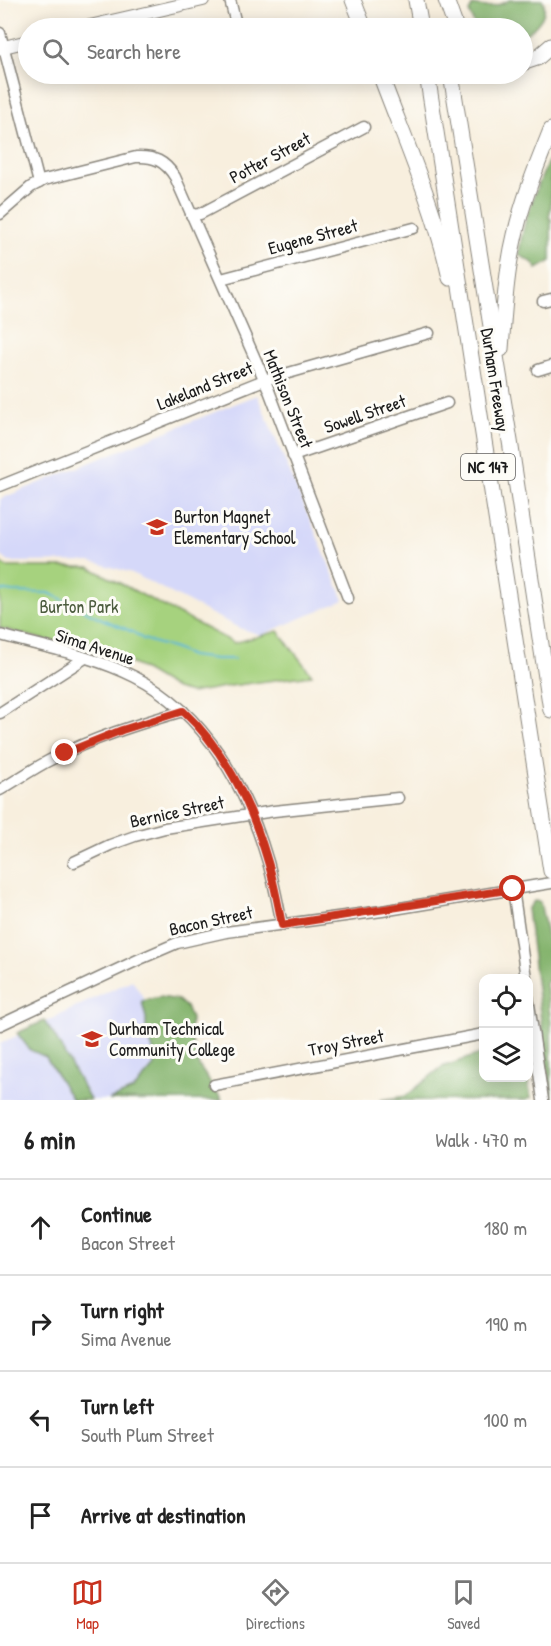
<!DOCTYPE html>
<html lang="en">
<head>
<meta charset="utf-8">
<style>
	body { margin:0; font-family:"Patrick Hand",sans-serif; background:#f2f2f2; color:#222 }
	.controls { position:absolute; right:18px; bottom:18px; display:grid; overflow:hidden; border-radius:12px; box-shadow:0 3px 15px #0003 }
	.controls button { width:54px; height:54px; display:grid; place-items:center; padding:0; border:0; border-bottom:2px solid #e0e0e0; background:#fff; color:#222; font:30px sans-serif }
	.stop { position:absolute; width:18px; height:18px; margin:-14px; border:4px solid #c8321e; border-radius:50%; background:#fff }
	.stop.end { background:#c8321e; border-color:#fff; box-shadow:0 2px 6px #0008 }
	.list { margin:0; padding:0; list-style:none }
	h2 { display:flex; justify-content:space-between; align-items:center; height:78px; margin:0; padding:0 24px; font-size:26px }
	h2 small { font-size:20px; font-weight:400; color:#767676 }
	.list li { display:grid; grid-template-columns:39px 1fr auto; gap:18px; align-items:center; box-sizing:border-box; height:96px; padding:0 24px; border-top:2px solid #e0e0e0 }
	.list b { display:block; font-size:22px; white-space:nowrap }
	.list p { margin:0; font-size:20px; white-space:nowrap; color:#767676 }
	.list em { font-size:20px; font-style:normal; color:#767676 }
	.icon { flex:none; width:33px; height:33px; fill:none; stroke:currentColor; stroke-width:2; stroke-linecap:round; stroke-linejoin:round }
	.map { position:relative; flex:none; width:551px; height:1100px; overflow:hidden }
	.search { position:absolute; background:#fff; box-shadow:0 3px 15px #0003; left:18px; right:18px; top:18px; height:66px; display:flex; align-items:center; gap:15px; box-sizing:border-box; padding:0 21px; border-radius:33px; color:#767676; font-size:22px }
	.sheet { height:462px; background:#fff }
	nav { display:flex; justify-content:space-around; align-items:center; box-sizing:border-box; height:84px; border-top:2px solid #e0e0e0; background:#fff; font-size:16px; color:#767676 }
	nav a { display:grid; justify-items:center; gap:3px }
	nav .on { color:#c8321e }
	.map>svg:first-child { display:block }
	.built { fill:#d5d8f9 }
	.green { fill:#a6d27e; stroke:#61774d; stroke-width:1.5 }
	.forest { fill:#84b46d; stroke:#506844; stroke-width:1.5 }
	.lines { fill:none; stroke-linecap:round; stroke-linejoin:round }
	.stream { stroke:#5bb8d9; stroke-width:2 }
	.minor-casing { stroke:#8a867d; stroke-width:13 }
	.major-casing { stroke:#8a867d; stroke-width:14 }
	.highway-casing { stroke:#8a867d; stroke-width:17 }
	.minor { stroke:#fff; stroke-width:10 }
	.major { stroke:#fff; stroke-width:12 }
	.highway { stroke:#fff; stroke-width:15 }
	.route { stroke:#c8321e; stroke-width:8 }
	.labels { text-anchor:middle; stroke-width:6; stroke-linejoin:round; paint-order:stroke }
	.shield { fill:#fdfcf7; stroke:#605f5e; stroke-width:1.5 }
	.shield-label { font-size:16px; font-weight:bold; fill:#1c1c1c }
	.street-label { font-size:18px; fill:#1c1c1c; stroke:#fdfcf7 }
	.poi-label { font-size:18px; fill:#1c1c1c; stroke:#fdfcf7; text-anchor:start }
	.park-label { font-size:18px; fill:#4c5c3e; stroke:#fdfcf7 }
</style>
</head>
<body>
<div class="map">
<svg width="551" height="1100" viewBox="0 0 551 1100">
	<rect width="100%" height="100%" fill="#fdfcf7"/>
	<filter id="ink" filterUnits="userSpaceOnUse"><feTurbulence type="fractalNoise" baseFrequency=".0167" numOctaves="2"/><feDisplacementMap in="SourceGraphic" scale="12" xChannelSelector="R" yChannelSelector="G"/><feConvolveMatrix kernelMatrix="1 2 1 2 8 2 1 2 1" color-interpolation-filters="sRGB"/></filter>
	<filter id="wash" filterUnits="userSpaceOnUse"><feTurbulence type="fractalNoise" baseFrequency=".008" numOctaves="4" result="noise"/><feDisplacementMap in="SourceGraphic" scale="24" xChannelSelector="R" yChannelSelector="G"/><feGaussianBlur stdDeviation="1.35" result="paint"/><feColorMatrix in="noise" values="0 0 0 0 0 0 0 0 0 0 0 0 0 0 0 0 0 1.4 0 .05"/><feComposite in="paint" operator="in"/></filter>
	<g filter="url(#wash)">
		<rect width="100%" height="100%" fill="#f8efde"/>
		<g class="built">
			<polygon points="257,395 344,600 261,635 239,628 132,573 90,561 9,562 0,555 0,499"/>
			<polygon points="132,980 161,1025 214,1100 0,1100 0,1044"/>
		</g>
		<polygon class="green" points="0,562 7,567 89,567 234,643 278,631 312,675 230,686 191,693 176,689 139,667 104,652 79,649 0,628"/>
		<g class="forest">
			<path d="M510 0H543C549 15 535 29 523 35L522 28H476L469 12 473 5C488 9 497 6 510 0Z"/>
			<path d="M551 154V205L549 218 551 219V261L537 269 532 262 519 255C522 219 538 187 551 154Z"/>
			<polygon points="534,901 540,902 547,935 551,978 546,983 551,1024 551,1100 527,909"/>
			<polygon points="160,997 178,1000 186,1007 191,1019 190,1034 199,1066 222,1100 109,1100 133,1090 154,1066 154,1052 146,1032 146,1018 142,1001"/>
			<polygon points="44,1021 54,1035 90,1100 72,1100 46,1057 30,1050 17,1033"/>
			<polygon points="483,1053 484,1078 527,1078 531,1098 525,1100 380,1100 406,1096 442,1067"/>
		</g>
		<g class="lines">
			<polyline class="stream" points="0,590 12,592 49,593 102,619 133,632 143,639 175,649 191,656 216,659 234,659"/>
		</g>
	</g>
	<g filter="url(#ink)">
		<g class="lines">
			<g class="minor-casing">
				<g id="minor">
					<polyline points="230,0 237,28"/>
					<polyline points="0,33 39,183"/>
					<path d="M0 214 31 187 44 180 136 157C154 156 165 161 175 177L268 388 348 598"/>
					<polyline points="191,215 200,214 364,127"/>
					<polyline points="221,279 414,228"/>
					<polyline points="543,301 551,299"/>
					<polyline points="538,370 551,366"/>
					<polyline points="293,456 447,403"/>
					<polyline points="0,486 264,380 429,333"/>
					<path d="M0 635C44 647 94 656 135 677 206 713 247 789 268 862 274 883 278 904 282 925"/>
					<polyline points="0,713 85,658"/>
					<path d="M0 790C17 780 34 768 52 759 93 738 138 724 183 711"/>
					<polyline points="74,862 110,845 135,836 165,828 274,811 398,798"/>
					<polyline points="513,889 526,978"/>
					<polyline points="528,997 543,1100"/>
					<polyline points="0,1025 140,959 177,943 226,932 382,911 551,883"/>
					<polyline points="214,1085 484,1034"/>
				</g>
			</g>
			<g class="major-casing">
				<g id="major">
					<polyline points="81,28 203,0"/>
					<polyline points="0,48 28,41"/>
				</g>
			</g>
			<g class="highway-casing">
				<g id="highway">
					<polyline points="353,0 364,28"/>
					<polyline points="416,0 421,28"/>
					<polyline points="446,0 456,28"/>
					<polyline points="522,63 537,58 551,46"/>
					<path d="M380 74C405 141 435 208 450 278"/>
					<polyline points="427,74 551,871"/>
					<polyline points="451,74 490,320 510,441 551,710"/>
					<path d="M501 349C504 311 506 272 515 235 523 199 537 165 551 130"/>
				</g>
			</g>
			<use href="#minor" class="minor"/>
			<use href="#major" class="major"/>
			<use href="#highway" class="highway"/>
		</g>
	</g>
	<g class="lines" filter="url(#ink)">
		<path class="route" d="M65 753 122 730 183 711C225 750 252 806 268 862 274 882 278 904 282 925L513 889"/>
	</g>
	<defs>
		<g id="school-bare" transform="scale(1.62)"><path d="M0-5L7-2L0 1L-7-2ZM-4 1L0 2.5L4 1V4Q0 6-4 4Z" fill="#c8321e" stroke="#fdfcf7" stroke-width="2.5" paint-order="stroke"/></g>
		<g id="university-bare" transform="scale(1.62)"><path d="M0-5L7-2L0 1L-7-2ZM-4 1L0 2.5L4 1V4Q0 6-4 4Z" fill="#c8321e" stroke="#fdfcf7" stroke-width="2.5" paint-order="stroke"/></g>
	</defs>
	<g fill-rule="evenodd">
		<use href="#school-bare" x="157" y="527"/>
		<use href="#university-bare" x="92" y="1039"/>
	</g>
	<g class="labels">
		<rect class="shield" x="461" y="454" width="54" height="26" rx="4.5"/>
		<g class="shield-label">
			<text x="488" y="473">NC 147</text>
		</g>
		<g class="street-label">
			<text transform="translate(270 158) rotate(-28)" y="6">Potter Street</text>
			<text transform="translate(313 237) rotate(-15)" y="6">Eugene Street</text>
			<text transform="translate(495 380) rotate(81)" y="6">Durham Freeway</text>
			<text transform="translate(205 386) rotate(-22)" y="6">Lakeland Street</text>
			<text transform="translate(288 399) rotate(68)" y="6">Mathison Street</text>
			<text transform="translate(365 414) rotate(-19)" y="6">Sowell Street</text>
			<text transform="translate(95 647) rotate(18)" y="6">Sima Avenue</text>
			<text transform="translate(177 812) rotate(-12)" y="6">Bernice Street</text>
			<text transform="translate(211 921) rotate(-12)" y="6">Bacon Street</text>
			<text transform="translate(346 1043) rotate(-11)" y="6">Troy Street</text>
		</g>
		<g class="poi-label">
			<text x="174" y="523">Burton Magnet<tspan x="174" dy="21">Elementary School</tspan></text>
			<text x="109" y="1035">Durham Technical<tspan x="109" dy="21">Community College</tspan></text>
		</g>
		<g class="park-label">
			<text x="79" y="613">Burton Park</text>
		</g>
	</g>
</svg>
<div class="controls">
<button><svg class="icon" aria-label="locate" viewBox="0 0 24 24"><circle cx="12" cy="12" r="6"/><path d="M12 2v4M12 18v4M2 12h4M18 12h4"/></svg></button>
<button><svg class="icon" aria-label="layers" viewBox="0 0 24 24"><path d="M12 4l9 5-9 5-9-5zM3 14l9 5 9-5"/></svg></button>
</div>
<div class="stop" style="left:513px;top:889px"></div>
<div class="stop end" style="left:65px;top:753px"></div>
<div class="search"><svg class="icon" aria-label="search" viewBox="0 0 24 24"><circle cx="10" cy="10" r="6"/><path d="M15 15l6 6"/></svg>Search here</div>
</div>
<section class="sheet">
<h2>6 min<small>Walk · 470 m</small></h2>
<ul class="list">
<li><svg class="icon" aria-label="ahead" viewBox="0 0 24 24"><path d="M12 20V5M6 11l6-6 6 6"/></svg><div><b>Continue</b><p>Bacon Street</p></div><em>180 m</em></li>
<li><svg class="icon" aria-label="right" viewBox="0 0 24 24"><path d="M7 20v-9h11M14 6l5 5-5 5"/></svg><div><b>Turn right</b><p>Sima Avenue</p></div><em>190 m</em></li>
<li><svg class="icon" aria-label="left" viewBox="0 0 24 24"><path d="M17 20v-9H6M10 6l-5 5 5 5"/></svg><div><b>Turn left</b><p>South Plum Street</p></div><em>100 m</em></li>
<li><svg class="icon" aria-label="arrive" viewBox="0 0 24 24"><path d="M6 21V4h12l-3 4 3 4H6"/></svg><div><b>Arrive at destination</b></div></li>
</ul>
</section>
<nav>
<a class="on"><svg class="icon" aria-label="map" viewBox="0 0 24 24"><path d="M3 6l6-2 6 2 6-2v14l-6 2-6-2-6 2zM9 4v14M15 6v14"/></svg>Map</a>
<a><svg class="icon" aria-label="directions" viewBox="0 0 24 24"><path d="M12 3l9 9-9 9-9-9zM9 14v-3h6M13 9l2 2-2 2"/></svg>Directions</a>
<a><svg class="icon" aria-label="saved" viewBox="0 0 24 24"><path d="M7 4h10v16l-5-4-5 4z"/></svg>Saved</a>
</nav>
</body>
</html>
